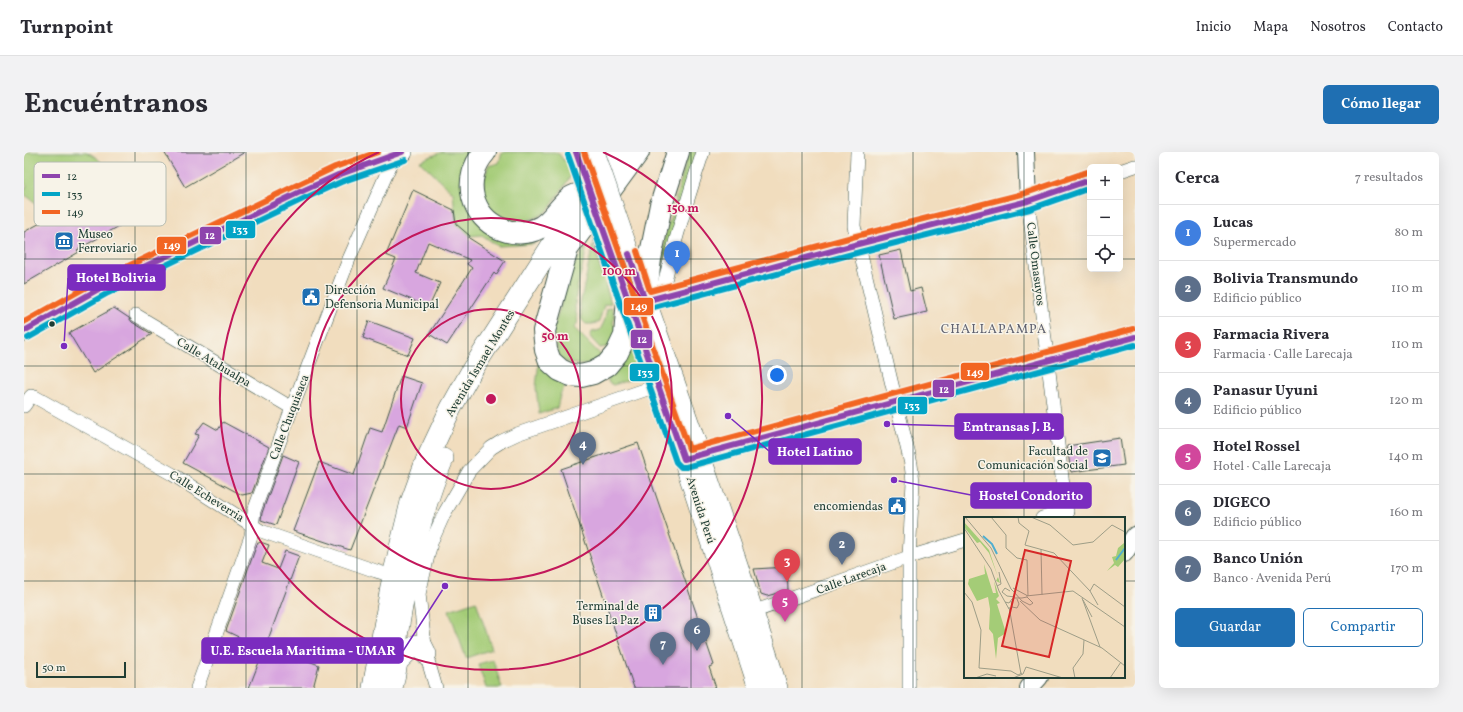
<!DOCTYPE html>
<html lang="es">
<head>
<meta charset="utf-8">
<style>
	body { margin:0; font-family:Vollkorn,serif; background:#f2f2f3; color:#2b2b33 }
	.controls { position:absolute; right:12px; top:12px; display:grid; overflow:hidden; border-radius:6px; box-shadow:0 4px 16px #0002 }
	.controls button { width:36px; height:36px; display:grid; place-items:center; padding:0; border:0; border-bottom:1px solid #e1e1e2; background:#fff; color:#2b2b33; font:20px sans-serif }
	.scale { position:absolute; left:12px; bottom:10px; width:90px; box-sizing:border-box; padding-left:4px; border:2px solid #1f3d34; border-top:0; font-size:11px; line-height:14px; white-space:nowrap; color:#1f3d34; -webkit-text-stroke:3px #f7f3e8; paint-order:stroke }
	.you { position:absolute; left:753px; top:223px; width:14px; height:14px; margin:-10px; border:3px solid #fff; border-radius:50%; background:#1a73e8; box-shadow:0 0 0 6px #1a73e833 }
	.badge { display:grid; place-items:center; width:26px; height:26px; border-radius:50%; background:#1f6fb2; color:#fff; font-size:13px; font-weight:700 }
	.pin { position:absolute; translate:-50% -33px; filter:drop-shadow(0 1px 2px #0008) }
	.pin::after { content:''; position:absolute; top:21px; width:14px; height:12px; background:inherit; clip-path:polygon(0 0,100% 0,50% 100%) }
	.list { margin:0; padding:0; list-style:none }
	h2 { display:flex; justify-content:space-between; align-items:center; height:52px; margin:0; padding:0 16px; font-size:17px }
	h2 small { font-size:13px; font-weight:400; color:#7c7c81 }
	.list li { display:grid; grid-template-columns:26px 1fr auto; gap:12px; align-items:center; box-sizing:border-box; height:56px; padding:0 16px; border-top:1px solid #e1e1e2 }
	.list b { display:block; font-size:15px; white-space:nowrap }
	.list p { margin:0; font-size:13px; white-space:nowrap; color:#7c7c81 }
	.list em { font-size:13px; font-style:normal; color:#7c7c81 }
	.actions { display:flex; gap:8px; padding:12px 16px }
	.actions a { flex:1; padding:9px 0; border:1px solid #1f6fb2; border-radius:6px; text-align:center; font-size:14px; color:#1f6fb2 }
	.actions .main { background:#1f6fb2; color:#fff }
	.icon { flex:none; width:22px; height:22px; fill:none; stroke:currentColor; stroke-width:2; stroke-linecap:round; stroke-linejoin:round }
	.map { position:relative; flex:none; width:1111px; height:536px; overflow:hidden; border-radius:6px }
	header { display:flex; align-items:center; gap:24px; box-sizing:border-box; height:56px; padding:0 20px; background:#fff; border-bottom:1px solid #e1e1e2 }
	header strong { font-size:19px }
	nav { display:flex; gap:22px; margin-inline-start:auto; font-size:14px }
	.intro { display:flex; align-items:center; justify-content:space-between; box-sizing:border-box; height:96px; padding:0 24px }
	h1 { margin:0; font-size:28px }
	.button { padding:10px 18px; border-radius:6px; background:#1f6fb2; color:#fff; font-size:14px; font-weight:700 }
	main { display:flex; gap:24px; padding:0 24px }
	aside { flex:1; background:#fff; border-radius:6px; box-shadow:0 4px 16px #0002 }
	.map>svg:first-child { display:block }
	.green { fill:#a4cc77; stroke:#628456 }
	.building { fill:#d8a6df }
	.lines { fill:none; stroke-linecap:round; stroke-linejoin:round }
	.minor-casing { stroke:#3e5549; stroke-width:14 }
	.tertiary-casing { stroke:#3e5549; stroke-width:18 }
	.secondary-casing { stroke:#3e5549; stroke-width:20 }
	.primary-casing { stroke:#3e5549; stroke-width:22 }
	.trunk-casing { stroke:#3e5549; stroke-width:24 }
	.motorway-casing { stroke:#3e5549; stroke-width:24 }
	.minor { stroke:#fff; stroke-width:13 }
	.tertiary { stroke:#fff; stroke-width:16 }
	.secondary { stroke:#fff; stroke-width:18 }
	.primary { stroke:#fff; stroke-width:21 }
	.trunk { stroke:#fff; stroke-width:22 }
	.motorway { stroke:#fff; stroke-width:22 }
	.primary-bridge-casing { stroke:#3e5549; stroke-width:22; stroke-linecap:butt }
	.trunk-bridge-casing { stroke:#3e5549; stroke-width:24; stroke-linecap:butt }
	.primary-bridge { stroke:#fff; stroke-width:21 }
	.trunk-bridge { stroke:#fff; stroke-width:22 }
	.bus-1-casing { stroke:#f7f3e8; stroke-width:9 }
	.bus-2-casing { stroke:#f7f3e8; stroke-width:9 }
	.bus-3-casing { stroke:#f7f3e8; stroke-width:9 }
	.bus-1 { stroke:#8e44ad; stroke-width:6 }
	.bus-2 { stroke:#02a4c6; stroke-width:6 }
	.bus-3 { stroke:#f26522; stroke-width:6 }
	.grid { fill:none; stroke:#1f3d34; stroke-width:1; stroke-opacity:0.55 }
	.ring { fill:none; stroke:#c2185b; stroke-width:2 }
	.bus-dot { fill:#1f3d34; stroke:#f7f3e8; stroke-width:1.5 }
	.labels { text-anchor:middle; stroke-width:3; stroke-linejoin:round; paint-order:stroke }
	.poi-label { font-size:12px; fill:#1f3d34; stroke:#f7f3e8; text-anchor:end }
	.street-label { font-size:12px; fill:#1f3d34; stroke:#f7f3e8 }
	.neighbourhood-label { font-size:13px; letter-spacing:1px; fill:#606270; stroke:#f7f3e8 }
	.inset-river { fill:none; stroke:#50aecf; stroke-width:2 }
	.inset-road { fill:none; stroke:#9d9d87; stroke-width:1 }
	.view { fill:#d62828; fill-opacity:0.15; stroke:#d62828; stroke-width:2 }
	.inset-edge { fill:none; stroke:#1f3d34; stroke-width:2 }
	.key { fill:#f7f3e8; stroke:#b6bcb2; stroke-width:1 }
	.key-label { font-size:11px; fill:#1f3d34 }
	.centre { fill:#c2185b; stroke:#f7f3e8; stroke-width:2 }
	.ring-label { font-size:12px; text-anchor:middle; font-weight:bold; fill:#c2185b; stroke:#f7f3e8; stroke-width:3; stroke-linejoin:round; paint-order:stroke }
	.leader { fill:none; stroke:#7b2cbf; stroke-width:1.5 }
	.callout-dot { fill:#7b2cbf; stroke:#f7f3e8; stroke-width:1.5 }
	.callout { fill:#7b2cbf; stroke:#7b2cbf; stroke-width:1.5 }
	.callout-label { font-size:13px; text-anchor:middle; font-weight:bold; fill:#fff }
	.line-badge { stroke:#f7f3e8; stroke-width:1.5 }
	.badge-label { font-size:11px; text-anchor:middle; font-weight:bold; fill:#fff }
</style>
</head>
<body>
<header>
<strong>Turnpoint</strong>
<nav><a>Inicio</a><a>Mapa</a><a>Nosotros</a><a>Contacto</a></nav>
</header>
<div class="intro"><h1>Encuéntranos</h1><a class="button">Cómo llegar</a></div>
<main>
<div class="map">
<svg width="1111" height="536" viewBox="0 0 1111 536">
	<rect width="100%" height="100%" fill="#f7f3e8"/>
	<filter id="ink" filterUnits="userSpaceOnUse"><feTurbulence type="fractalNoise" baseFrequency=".025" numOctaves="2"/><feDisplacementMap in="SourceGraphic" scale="8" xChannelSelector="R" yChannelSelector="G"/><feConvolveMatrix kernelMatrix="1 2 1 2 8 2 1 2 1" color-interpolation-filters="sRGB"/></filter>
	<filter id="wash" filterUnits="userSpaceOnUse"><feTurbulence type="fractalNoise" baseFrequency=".012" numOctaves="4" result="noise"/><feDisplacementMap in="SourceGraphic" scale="16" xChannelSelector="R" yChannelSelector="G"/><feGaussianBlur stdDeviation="0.9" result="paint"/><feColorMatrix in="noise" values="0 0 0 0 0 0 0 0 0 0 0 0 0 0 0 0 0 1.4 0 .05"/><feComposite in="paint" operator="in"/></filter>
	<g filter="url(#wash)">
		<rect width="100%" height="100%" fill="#f1ddbe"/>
		<g class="green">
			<polygon points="0,0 63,0 73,6 81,14 12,51 0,42 0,39 3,34 0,31"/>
			<polygon points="418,0 451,0 440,31 501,89 511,92 474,94 458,83 446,84 432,72 429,41 396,9"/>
			<path d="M483 0H531L535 2 540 9 547 0H563C554 13 545 26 537 39 533 44 529 52 525 57 509 73 474 74 462 53 456 40 461 27 464 14L475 11 478 1Z"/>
			<polygon points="665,0 673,0 639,114 640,87"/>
			<polygon points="569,92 587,151 580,153 575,170 569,172 562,172 558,168 556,153"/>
			<path d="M563 93C560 112 552 134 551 152 550 161 558 169 550 176L577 203C566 217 552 213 537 208L528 182 548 116Z"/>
			<polygon points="588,155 591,165 589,171 593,177 588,194 576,196 566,185 568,180 576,178 580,170 583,157"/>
			<polygon points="606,193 609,194 618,220 616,221 615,225 589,233 584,230 585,222"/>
			<polygon points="515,209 543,230 536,243 533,256 515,262 512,235"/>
			<polygon points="452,449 468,497 442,506 425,458"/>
			<polygon points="469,508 478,536 462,536 454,512"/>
		</g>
		<g id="blocks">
			<g class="building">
				<polygon points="140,0 221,0 161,35"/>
				<polygon points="77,24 83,35 90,32 101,51 88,57 97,73 53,98 55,100 0,132 0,80 62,46 56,36"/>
				<polygon points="389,38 430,58 432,72 446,84 445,86 481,109 472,123 470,121 423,193 405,182 448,116 443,112 446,108 404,90 392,121 416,131 405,155 359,136 372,107 362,103"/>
				<polygon points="877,98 886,139 897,136 903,160 870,167 855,103"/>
				<polygon points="90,156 105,166 108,170 128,182 69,221 45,181"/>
				<polygon points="345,169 391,186 384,203 339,186"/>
				<polygon points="377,224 398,231 383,275 375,272 326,398 269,379 295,310 330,323 346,276 358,280"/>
				<polygon points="180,270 194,278 199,270 245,295 228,341 218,343 159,311 175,283 171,282"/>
				<polygon points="1096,286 1100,313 1047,320 1043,294"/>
				<polygon points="614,291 690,513 685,515 692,536 610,536 537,317"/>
				<polygon points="259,303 275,310 252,373 237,368 238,361"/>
				<polygon points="236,390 245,393 238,411 254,417 261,399 275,404 242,493 295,513 289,536 225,536 240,497 202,479 233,392"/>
				<polygon points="763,415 764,438 743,444 737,442 730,417"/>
			</g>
		</g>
	</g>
	<g filter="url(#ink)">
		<use href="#blocks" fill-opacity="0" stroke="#3e5549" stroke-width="1"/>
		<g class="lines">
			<g class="minor-casing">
				<g id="minor">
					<polyline points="833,0 830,74 887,312 889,330 885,405 885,536"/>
					<polyline points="1096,19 1111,14"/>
					<path d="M637 144C649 95 663 48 679 0"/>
					<polyline points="112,163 268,256"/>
					<polyline points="0,254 7,244 11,245 148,322 237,379 352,419 369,424"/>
					<polyline points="1018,366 1043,359"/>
					<polyline points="1043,366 1004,49 1066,28"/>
					<polyline points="723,462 885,405 941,388"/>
					<polyline points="173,536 227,384 230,359 268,256 325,107 366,14 375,1"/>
					<polyline points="412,536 402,502 395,442 407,391 420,362 445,319 467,296 478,289 493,282 635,233"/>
				</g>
			</g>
			<g class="tertiary-casing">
				<g id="tertiary">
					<polyline points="621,149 834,92 1004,49 1002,0"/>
					<polyline points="665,306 1111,185"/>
				</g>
			</g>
			<g class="secondary-casing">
				<g id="secondary">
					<polyline points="1100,401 1111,384"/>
					<polyline points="1005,536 1015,525"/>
				</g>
			</g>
			<g class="primary-casing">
				<g id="primary">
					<path d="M597 79C650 231 705 382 753 536"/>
					<polyline points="604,146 660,307 735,536"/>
					<polyline points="0,179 80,134 276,40 314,23 378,0"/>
					<polyline points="373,510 383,500 393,493 398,494 402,502"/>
					<polyline points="349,536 369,424 387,350 402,309 427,256 448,218 562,40 591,0"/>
					<path d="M368 536C370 527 372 518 373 509 374 499 372 488 374 478 383 423 397 358 419 307"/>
				</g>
			</g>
			<g class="trunk-casing">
				<g id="trunk">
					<path d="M461 0C450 12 445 29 449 45 457 75 490 89 517 75 529 68 535 55 545 47 549 43 557 42 562 40"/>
					<polyline points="584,95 604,146"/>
				</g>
			</g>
			<g class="motorway-casing">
				<g id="motorway">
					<polyline points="604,146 601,184 593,201 583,213 569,221 557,224 547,223 536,218 526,209 522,198 520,179 543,97 614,0"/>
					<polyline points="621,149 626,107 637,53 654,0"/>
				</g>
			</g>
			<use href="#minor" class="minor"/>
			<use href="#tertiary" class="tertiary"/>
			<use href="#secondary" class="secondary"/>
			<use href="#primary" class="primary"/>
			<use href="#trunk" class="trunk"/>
			<use href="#motorway" class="motorway"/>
			<g class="primary-bridge-casing">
				<polyline id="primary-bridge" points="570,0 597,79"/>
			</g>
			<g class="trunk-bridge-casing">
				<polyline id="trunk-bridge" points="554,2 584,95"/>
			</g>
			<use href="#primary-bridge" class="primary-bridge"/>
			<use href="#trunk-bridge" class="trunk-bridge"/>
			<g class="bus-1-casing">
				<g id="bus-1">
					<polyline points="552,0 660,307 1111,185"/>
					<polyline points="605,102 621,149 834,92 1004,49 1066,28"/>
					<polyline points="0,179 80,134 276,40 314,23 378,0"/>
				</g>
			</g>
			<g class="bus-2-casing">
				<g id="bus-2">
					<polyline points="544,3 652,310 657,315 662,315 1111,193"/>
					<polyline points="597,105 614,152 617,156 622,157 836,100 1006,57 1066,36"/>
					<polyline points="4,186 84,141 279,47 317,30 381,8"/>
				</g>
			</g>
			<g class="bus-3-casing">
				<g id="bus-3">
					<polyline points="560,0 665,297 1109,177"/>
					<polyline points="613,99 626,139 832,84 1002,41 1063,20"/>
					<polyline points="0,170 77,127 273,33 311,15 354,0"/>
				</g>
			</g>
			<use href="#bus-1" class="bus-1"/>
			<use href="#bus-2" class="bus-2"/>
			<use href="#bus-3" class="bus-3"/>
		</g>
	</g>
	<path class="grid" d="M111 0V536M222 0V536M333 0V536M444 0V536M556 0V536M667 0V536M778 0V536M889 0V536M1000 0V366M0 107H1066M1096 107H1111M0 214H1111M0 322H1111M0 429H941M1100 429H1111M1000 525V536"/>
	<g class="ring">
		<circle cx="467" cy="247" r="90"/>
		<circle cx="467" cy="247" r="181"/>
		<path d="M579 0A271 271 0 1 1 355 0"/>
	</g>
	<defs>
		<g id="museum-square" transform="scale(1)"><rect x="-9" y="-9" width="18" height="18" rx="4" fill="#1f6fb2" stroke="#f7f3e8"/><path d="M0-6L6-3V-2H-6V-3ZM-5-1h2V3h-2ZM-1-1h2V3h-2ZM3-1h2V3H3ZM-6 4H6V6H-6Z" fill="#fff"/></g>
		<g id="civic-square" transform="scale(1)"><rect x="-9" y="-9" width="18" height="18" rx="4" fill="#1f6fb2" stroke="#f7f3e8"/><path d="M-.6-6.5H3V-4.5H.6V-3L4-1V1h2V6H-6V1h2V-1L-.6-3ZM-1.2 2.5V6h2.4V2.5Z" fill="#fff"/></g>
		<g id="university-square" transform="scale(1)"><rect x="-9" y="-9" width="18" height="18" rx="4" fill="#1f6fb2" stroke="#f7f3e8"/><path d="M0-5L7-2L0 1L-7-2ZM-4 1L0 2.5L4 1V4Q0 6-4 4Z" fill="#fff"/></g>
		<g id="building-square" transform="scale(1)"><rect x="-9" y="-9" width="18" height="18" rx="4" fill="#1f6fb2" stroke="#f7f3e8"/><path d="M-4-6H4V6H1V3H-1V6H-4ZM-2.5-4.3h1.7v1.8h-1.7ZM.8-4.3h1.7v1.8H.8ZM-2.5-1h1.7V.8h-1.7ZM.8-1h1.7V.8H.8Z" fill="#fff"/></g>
	</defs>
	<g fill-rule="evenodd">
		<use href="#museum-square" x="40" y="89"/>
		<use href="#civic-square" x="287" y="145"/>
		<use href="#university-square" x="1078" y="306"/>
		<use href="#civic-square" x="873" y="354"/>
		<use href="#building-square" x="629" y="461"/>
	</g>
	<circle class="bus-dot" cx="28" cy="172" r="3.5"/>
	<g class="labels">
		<g class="poi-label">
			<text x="54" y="86" text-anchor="start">Museo<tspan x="54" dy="14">Ferroviario</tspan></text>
			<text x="301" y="142" text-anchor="start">Dirección<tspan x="301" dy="14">Defensoria Municipal</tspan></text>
			<text x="1064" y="303">Facultad de<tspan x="1064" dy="14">Comunicación Social</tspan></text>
			<text x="859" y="358">encomiendas</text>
			<text x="615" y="458">Terminal de<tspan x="615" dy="14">Buses La Paz</tspan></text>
		</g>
		<g class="street-label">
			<text transform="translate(1012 112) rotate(83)" y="4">Calle Omasuyos</text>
			<text transform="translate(190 210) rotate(31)" y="4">Calle Atahualpa</text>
			<text transform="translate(456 211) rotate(-59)" y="4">Avenida Ismael Montes</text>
			<text transform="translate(265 265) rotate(-69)" y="4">Calle Chuquisaca</text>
			<text transform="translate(183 344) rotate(32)" y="4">Calle Echeverria</text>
			<text transform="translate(677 358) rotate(72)" y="4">Avenida Perú</text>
			<text transform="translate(827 426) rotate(-20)" y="4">Calle Larecaja</text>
		</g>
		<g class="neighbourhood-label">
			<text x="970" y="181">CHALLAPAMPA</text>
		</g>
	</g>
	<g transform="translate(940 365)">
		<rect width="161" height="161" fill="#f1ddbe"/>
		<path d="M0 5 25 33 36 66 32 64 34 60 25 36 16 25 13 26 0 10ZM160 26 161 42 154 50 151 48 143 54 150 46 148 40 152 39 154 31ZM20 47 29 76H32L30 64 35 79 32 82 36 86 33 87 42 116 34 121 32 142 29 117 25 112 26 92 24 80 13 84 4 67 5 62 21 57Z" fill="#a4cc77"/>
		<path class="inset-river" d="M19 19 28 27 33 37M152 43 161 31"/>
		<path class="inset-road" d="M1 0 27 31 47 72 50 75 58 84 66 88 69 86 63 80 58 81H50L48 82 45 86 41 85M27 0 42 18M54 0 55 6 65 14 61 28 90 36 126 74 134 88M67 0 86 8 109 28 129 25 148 8 161 15M0 11 27 52 35 74 45 92M42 18V31L53 41 63 43 64 79M77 32 78 78M33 69 37 67 35 55M49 71 64 79M46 74 41 71 38 75 43 79 51 80M126 74 130 67 161 90M0 75 8 85 17 113 15 151 47 154 54 158 58 156M62 79 109 74 161 110M118 81 136 130M119 83 128 100M47 84 48 90 53 91 55 87 53 82M56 84 76 103 138 131 161 149M45 90 57 157M0 110V123M62 150 99 161M11 161 23 157 32 159M49 161 59 157 62 150M111 161 109 151 119 137 120 123M146 161 157 145"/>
		<path class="view" d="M61 33 107 44 85 140 38 129Z"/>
		<rect width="161" height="161" class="inset-edge"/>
	</g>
	<rect x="10" y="10" width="132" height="64" rx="6" class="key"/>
	<rect x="18" y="22" width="18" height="4" fill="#8e44ad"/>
	<rect x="18" y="40" width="18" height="4" fill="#02a4c6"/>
	<rect x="18" y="58" width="18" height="4" fill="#f26522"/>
	<g class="key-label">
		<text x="43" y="28">12</text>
		<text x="43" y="46">133</text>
		<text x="43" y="64">149</text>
	</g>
	<circle cx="467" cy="247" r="6" class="centre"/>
	<g class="ring-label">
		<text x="659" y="60">150 m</text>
		<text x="595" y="123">100 m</text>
		<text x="531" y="188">50 m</text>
	</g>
	<path class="leader" d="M40 194L44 126M863 272L931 274M704 264L745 299M870 328L947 343M421 434L379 499"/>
	<g class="callout-dot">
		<circle cx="40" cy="194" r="4"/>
		<circle cx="863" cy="272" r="4"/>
		<circle cx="704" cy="264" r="4"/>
		<circle cx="870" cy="328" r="4"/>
		<circle cx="421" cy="434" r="4"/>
	</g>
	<g class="callout">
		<rect x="44" y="113" width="97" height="25" rx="4"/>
		<rect x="931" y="262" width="108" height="25" rx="4"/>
		<rect x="745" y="287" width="92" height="25" rx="4"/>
		<rect x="947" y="331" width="120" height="25" rx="4"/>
		<rect x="178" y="486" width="201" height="25" rx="4"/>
	</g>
	<g class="callout-label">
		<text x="92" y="130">Hotel Bolivia</text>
		<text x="985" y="279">Emtransas J. B.</text>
		<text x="791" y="304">Hotel Latino</text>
		<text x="1007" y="348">Hostel Condorito</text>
		<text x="279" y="503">U.E. Escuela Maritima - UMAR</text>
	</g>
	<g class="line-badge">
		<rect x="201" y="68" width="31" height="19" rx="4" fill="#02a4c6"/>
		<rect x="175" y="74" width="23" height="19" rx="4" fill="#8e44ad"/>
		<rect x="132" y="84" width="31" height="19" rx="4" fill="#f26522"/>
		<rect x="599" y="145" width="31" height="19" rx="4" fill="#f26522"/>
		<rect x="606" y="177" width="23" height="20" rx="4" fill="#8e44ad"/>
		<rect x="936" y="210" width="30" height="19" rx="4" fill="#f26522"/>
		<rect x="605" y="211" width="31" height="19" rx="4" fill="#02a4c6"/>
		<rect x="908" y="227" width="23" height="19" rx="4" fill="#8e44ad"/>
		<rect x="873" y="244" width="31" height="19" rx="4" fill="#02a4c6"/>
	</g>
	<g class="badge-label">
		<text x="216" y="81">133</text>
		<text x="186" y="87">12</text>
		<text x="148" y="97">149</text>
		<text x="615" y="158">149</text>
		<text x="618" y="191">12</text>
		<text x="951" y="224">149</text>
		<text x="621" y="224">133</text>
		<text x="920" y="241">12</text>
		<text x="888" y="257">133</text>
	</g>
</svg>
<div class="controls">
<button>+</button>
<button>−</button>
<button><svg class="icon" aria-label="locate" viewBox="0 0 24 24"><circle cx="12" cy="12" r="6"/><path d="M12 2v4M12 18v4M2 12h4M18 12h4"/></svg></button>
</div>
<div class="scale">50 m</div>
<div class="you"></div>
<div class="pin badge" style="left:653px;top:122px;background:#3f7fe0">1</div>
<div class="pin badge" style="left:818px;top:413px;background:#5c6f8a">2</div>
<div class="pin badge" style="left:763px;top:430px;background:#e0444e">3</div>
<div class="pin badge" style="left:559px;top:313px;background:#5c6f8a">4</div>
<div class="pin badge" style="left:761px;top:470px;background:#d1479c">5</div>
<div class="pin badge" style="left:673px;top:499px;background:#5c6f8a">6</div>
<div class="pin badge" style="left:639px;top:513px;background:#5c6f8a">7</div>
</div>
<aside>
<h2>Cerca<small>7 resultados</small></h2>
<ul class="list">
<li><span class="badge" style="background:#3f7fe0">1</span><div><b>Lucas</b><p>Supermercado</p></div><em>80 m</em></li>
<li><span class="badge" style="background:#5c6f8a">2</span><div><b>Bolivia Transmundo</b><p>Edificio público</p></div><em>110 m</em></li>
<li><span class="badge" style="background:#e0444e">3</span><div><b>Farmacia Rivera</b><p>Farmacia · Calle Larecaja</p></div><em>110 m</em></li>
<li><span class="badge" style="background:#5c6f8a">4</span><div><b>Panasur Uyuni</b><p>Edificio público</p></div><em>120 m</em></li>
<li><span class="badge" style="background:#d1479c">5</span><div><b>Hotel Rossel</b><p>Hotel · Calle Larecaja</p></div><em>140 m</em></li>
<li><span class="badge" style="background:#5c6f8a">6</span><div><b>DIGECO</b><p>Edificio público</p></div><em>160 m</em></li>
<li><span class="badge" style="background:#5c6f8a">7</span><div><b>Banco Unión</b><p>Banco · Avenida Perú</p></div><em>170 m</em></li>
</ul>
<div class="actions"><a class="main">Guardar</a><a>Compartir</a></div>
</aside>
</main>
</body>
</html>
